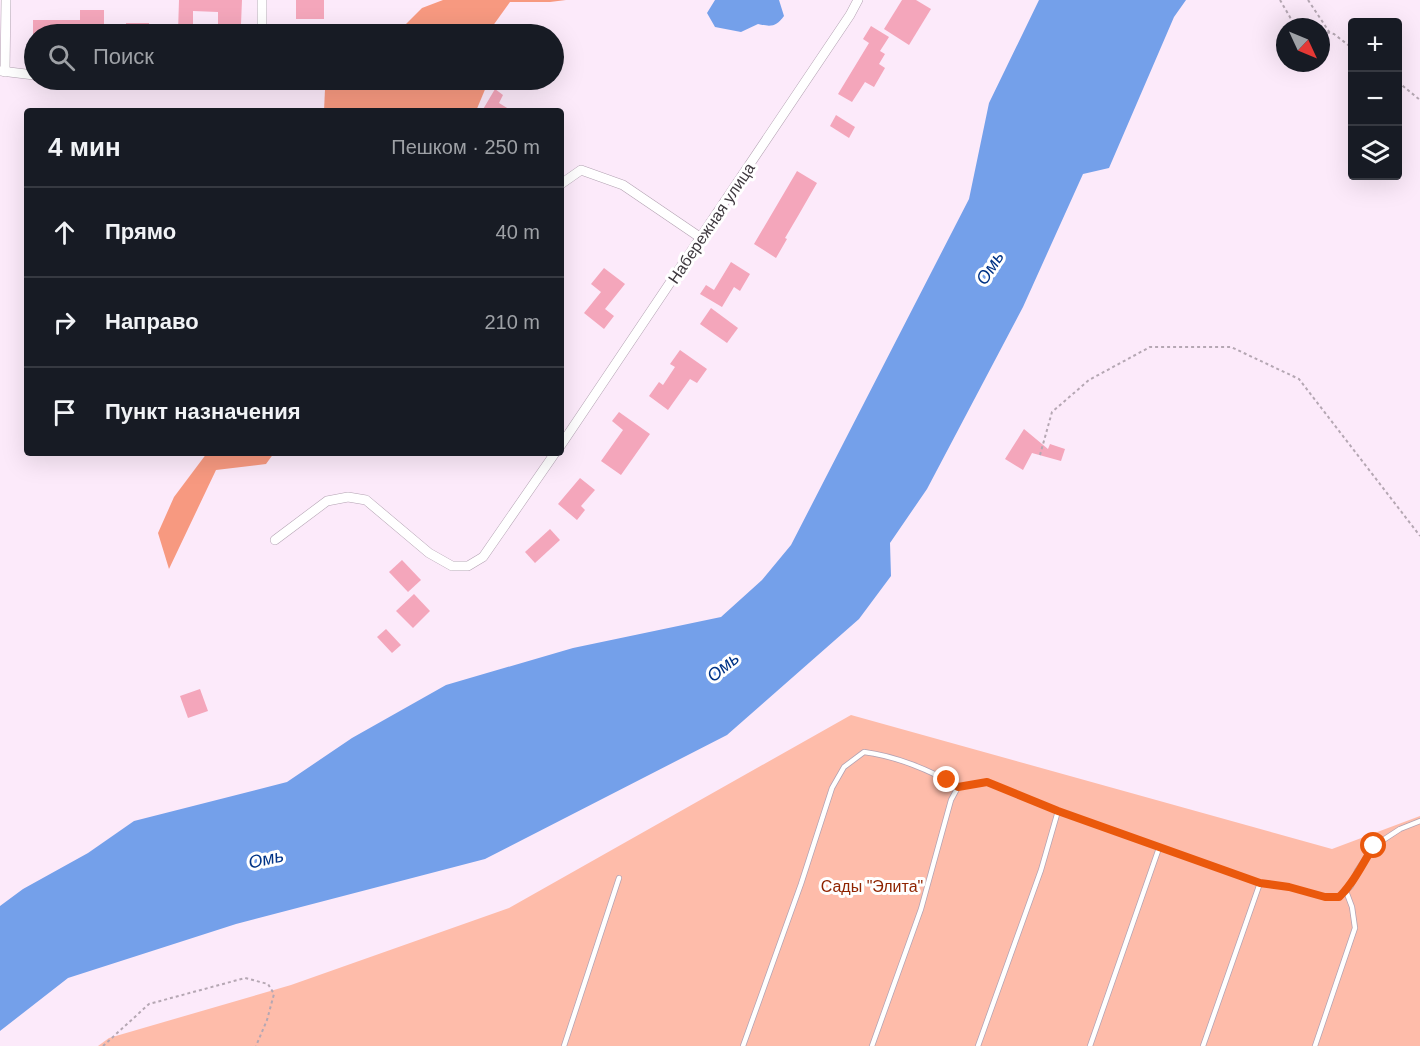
<!DOCTYPE html>
<html lang="ru">
<head>
<meta charset="utf-8">
<style>
	body { margin:0; font-family:Helvetica,sans-serif; background:#242831; color:#f1f3f6 }
	.controls { position:absolute; right:18px; top:18px; display:grid; overflow:hidden; border-radius:6px; box-shadow:0 6px 24px #0002 }
	.controls button { width:54px; height:54px; display:grid; place-items:center; padding:0; border:0; border-bottom:2px solid #363941; background:#171b24; color:#f1f3f6; font:30px sans-serif }
	.compass { position:absolute; left:1276px; top:18px; width:54px; height:54px; border-radius:50%; background:#171b24; box-shadow:0 6px 24px #0002; rotate:134deg }
	.stop { position:absolute; width:18px; height:18px; margin:-14px; border:4px solid #ea580c; border-radius:50%; background:#fff }
	.stop.end { background:#ea580c; border-color:#fff; box-shadow:0 2px 6px #0008 }
	.list { margin:0; padding:0; list-style:none }
	h2 { display:flex; justify-content:space-between; align-items:center; height:78px; margin:0; padding:0 24px; font-size:26px }
	h2 small { font-size:20px; font-weight:400; color:#9ea1a6 }
	.list li { display:grid; grid-template-columns:39px 1fr auto; gap:18px; align-items:center; box-sizing:border-box; height:90px; padding:0 24px; border-top:2px solid #363941 }
	.list b { display:block; font-size:22px; white-space:nowrap }
	.list em { font-size:20px; font-style:normal; color:#9ea1a6 }
	.icon { flex:none; width:33px; height:33px; fill:none; stroke:currentColor; stroke-width:2; stroke-linecap:round; stroke-linejoin:round }
	.map { position:relative; flex:none; width:1420px; height:1046px; overflow:hidden }
	.search { position:absolute; background:#171b24; box-shadow:0 6px 24px #0002; left:24px; top:24px; width:540px; height:66px; display:flex; align-items:center; gap:15px; box-sizing:border-box; padding:0 21px; border-radius:33px; color:#9ea1a6; font-size:22px }
	.panel { position:absolute; background:#171b24; box-shadow:0 6px 24px #0002; left:24px; top:108px; width:540px; height:348px; border-radius:6px }
	.map>svg:first-child { display:block }
	.green { fill:#febcaa }
	.forest { fill:#f79980 }
	.water { fill:#74a0ea }
	.building { fill:#f4a6bb }
	.lines { fill:none; stroke-linecap:round; stroke-linejoin:round }
	.lane-casing { stroke:#b3a2b2; stroke-width:6 }
	.street-casing { stroke:#b3a2b2; stroke-width:10 }
	.path { stroke:#b5a7b3; stroke-width:2; stroke-dasharray:3 3; stroke-linecap:butt }
	.lane { stroke:#fff; stroke-width:4.5 }
	.street { stroke:#fff; stroke-width:9 }
	.route { stroke:#ea580c; stroke-width:8 }
	.labels { text-anchor:middle; stroke-width:6; stroke-linejoin:round; paint-order:stroke }
	.street-label { font-size:16px; fill:#3e383e; stroke:#fff }
	.park-label { font-size:16px; fill:#8f2401; stroke:#fff }
	.water-label { font-size:18px; font-style:italic; fill:#003386; stroke:#fff }
</style>
</head>
<body>
<div class="map">
<svg width="1420" height="1046" viewBox="0 0 1420 1046">
	<rect width="100%" height="100%" fill="#fceafa"/>
	<polygon class="green" points="851,715 1332,849 1420,816 1420,1046 98,1046 109,1038 291,985 509,908"/>
	<g class="forest">
		<polygon points="443,0 566,0 550,2 510,2 487,34 396,34 422,8"/>
		<polygon points="342,80 489,80 476,111 324,111 325,89"/>
		<polygon points="207,453 274,453 266,464 216,470 169,569 158,533 174,497"/>
	</g>
	<g class="water">
		<path d="M715 0H779L784 16C776 27 771 27 758 24L741 32 715 27 707 13Z"/>
		<polygon points="1039,0 1186,0 1174,17 1109,168 1083,174 1023,307 927,489 890,543 891,576 859,619 727,735 485,859 236,924 68,978 0,1031 0,906 23,889 88,853 134,821 287,782 352,738 446,685 573,648 721,617 762,580 791,545 969,199 989,103"/>
	</g>
	<g class="building">
		<polygon points="179,0 242,0 241,24 218,24 218,12 193,11 193,32 178,32"/>
		<rect x="296" y="0" width="28" height="19"/>
		<polygon points="902,0 916,0 931,9 909,45 884,29"/>
		<polygon points="80,10 104,10 104,34 33,34 33,20 80,20"/>
		<rect x="126" y="23" width="23" height="11"/>
		<polygon points="871,26 889,37 880,51 885,54 879,64 885,68 874,87 865,82 852,102 838,94 869,43 863,39"/>
		<polygon points="495,89 503,95 499,103 512,111 482,111"/>
		<polygon points="836,115 855,127 849,138 830,126"/>
		<polygon points="797,171 817,183 798,216 785,238 787,239 776,258 754,244"/>
		<polygon points="731,262 750,274 740,291 734,287 722,307 700,294 706,285 714,290"/>
		<polygon points="604,268 625,284 605,309 614,316 604,329 584,313 601,292 591,284"/>
		<polygon points="711,308 738,328 727,343 700,324"/>
		<polygon points="680,350 707,369 697,383 690,379 668,410 649,396 659,382 663,385 675,367 670,364"/>
		<polygon points="619,412 650,434 621,475 601,461 623,430 612,421"/>
		<polygon points="1024,429 1048,449 1050,444 1065,449 1061,461 1032,453 1023,470 1005,459"/>
		<polygon points="580,478 595,490 581,506 585,510 577,520 558,504"/>
		<polygon points="550,529 560,540 535,563 525,552"/>
		<polygon points="402,560 421,580 408,592 389,572"/>
		<polygon points="414,594 430,611 413,628 396,611"/>
		<polygon points="386,629 401,645 392,653 377,637"/>
		<polygon points="200,689 208,711 188,718 180,696"/>
	</g>
	<g class="lines">
		<g class="lane-casing">
			<g id="lane">
				<polyline points="564,1046 619,878"/>
				<path d="M743 1046 801 884 832 788 844 767 864 752C895 756 931 770 958 787"/>
				<polyline points="872,1046 921,909 951,800 958,787 987,782 1058,811 1260,883 1289,887 1325,897 1339,897 1351,886 1357,871 1374,846 1400,829 1420,821"/>
				<polyline points="978,1046 1041,870 1058,811"/>
				<polyline points="1090,1046 1159,848"/>
				<polyline points="1203,1046 1260,883"/>
				<polyline points="1315,1046 1355,928 1352,907 1346,891"/>
			</g>
		</g>
		<g class="street-casing">
			<g id="street">
				<polyline points="262,34 262,0"/>
				<polyline points="1,71 34,75"/>
				<polyline points="5,72 6,0"/>
				<polyline points="561,184 581,170 623,185 701,238"/>
				<polyline points="561,445 850,15 858,0"/>
				<polyline points="275,540 327,501 348,497 366,500 429,553 452,566 468,566 483,557 555,453"/>
			</g>
		</g>
		<g class="path">
			<polyline points="1280,0 1294,24 1305,27"/>
			<polyline points="1308,0 1330,33"/>
			<polyline points="1321,31 1334,34 1352,48"/>
			<polyline points="1398,82 1420,100"/>
			<polyline points="1040,455 1052,412 1089,380 1150,347 1231,347 1299,379 1420,536"/>
			<polyline points="103,1046 149,1004 245,978 268,984 274,994 267,1020 256,1046"/>
		</g>
		<use href="#lane" class="lane"/>
		<use href="#street" class="street"/>
	</g>
	<g class="lines">
		<path class="route" d="M947 780 958 787 987 782 1058 811 1260 883 1289 887 1325 897H1339C1354 883 1362 864 1374 846"/>
	</g>
	<g class="labels">
		<g class="street-label">
			<text transform="translate(711 223) rotate(-56)" y="6">Набережная улица</text>
		</g>
		<g class="park-label">
			<text x="872" y="892">Сады "Элита"</text>
		</g>
		<g class="water-label">
			<text transform="translate(990 268) rotate(-58)" y="6">Омь</text>
			<text transform="translate(723 667) rotate(-40)" y="6">Омь</text>
			<text transform="translate(266 859) rotate(-13)" y="6">Омь</text>
		</g>
	</g>
</svg>
<div class="controls">
<button>+</button>
<button>−</button>
<button><svg class="icon" aria-label="layers" viewBox="0 0 24 24"><path d="M12 4l9 5-9 5-9-5zM3 14l9 5 9-5"/></svg></button>
</div>
<svg class="compass" viewBox="-18 -18 36 36"><path d="M0-13l5 13h-10z" fill="#e53935"/><path d="M0 13l5-13h-10z" fill="#9ea1a6"/></svg>
<div class="stop" style="left:1374px;top:846px"></div>
<div class="stop end" style="left:947px;top:780px"></div>
<div class="search"><svg class="icon" aria-label="search" viewBox="0 0 24 24"><circle cx="10" cy="10" r="6"/><path d="M15 15l6 6"/></svg>Поиск</div>
<section class="panel">
<h2>4 мин<small>Пешком · 250 m</small></h2>
<ul class="list">
<li><svg class="icon" aria-label="ahead" viewBox="0 0 24 24"><path d="M12 20V5M6 11l6-6 6 6"/></svg><div><b>Прямо</b></div><em>40 m</em></li>
<li><svg class="icon" aria-label="right" viewBox="0 0 24 24"><path d="M7 20v-9h11M14 6l5 5-5 5"/></svg><div><b>Направо</b></div><em>210 m</em></li>
<li><svg class="icon" aria-label="arrive" viewBox="0 0 24 24"><path d="M6 21V4h12l-3 4 3 4H6"/></svg><div><b>Пункт назначения</b></div></li>
</ul>
</section>
</div>
</body>
</html>
